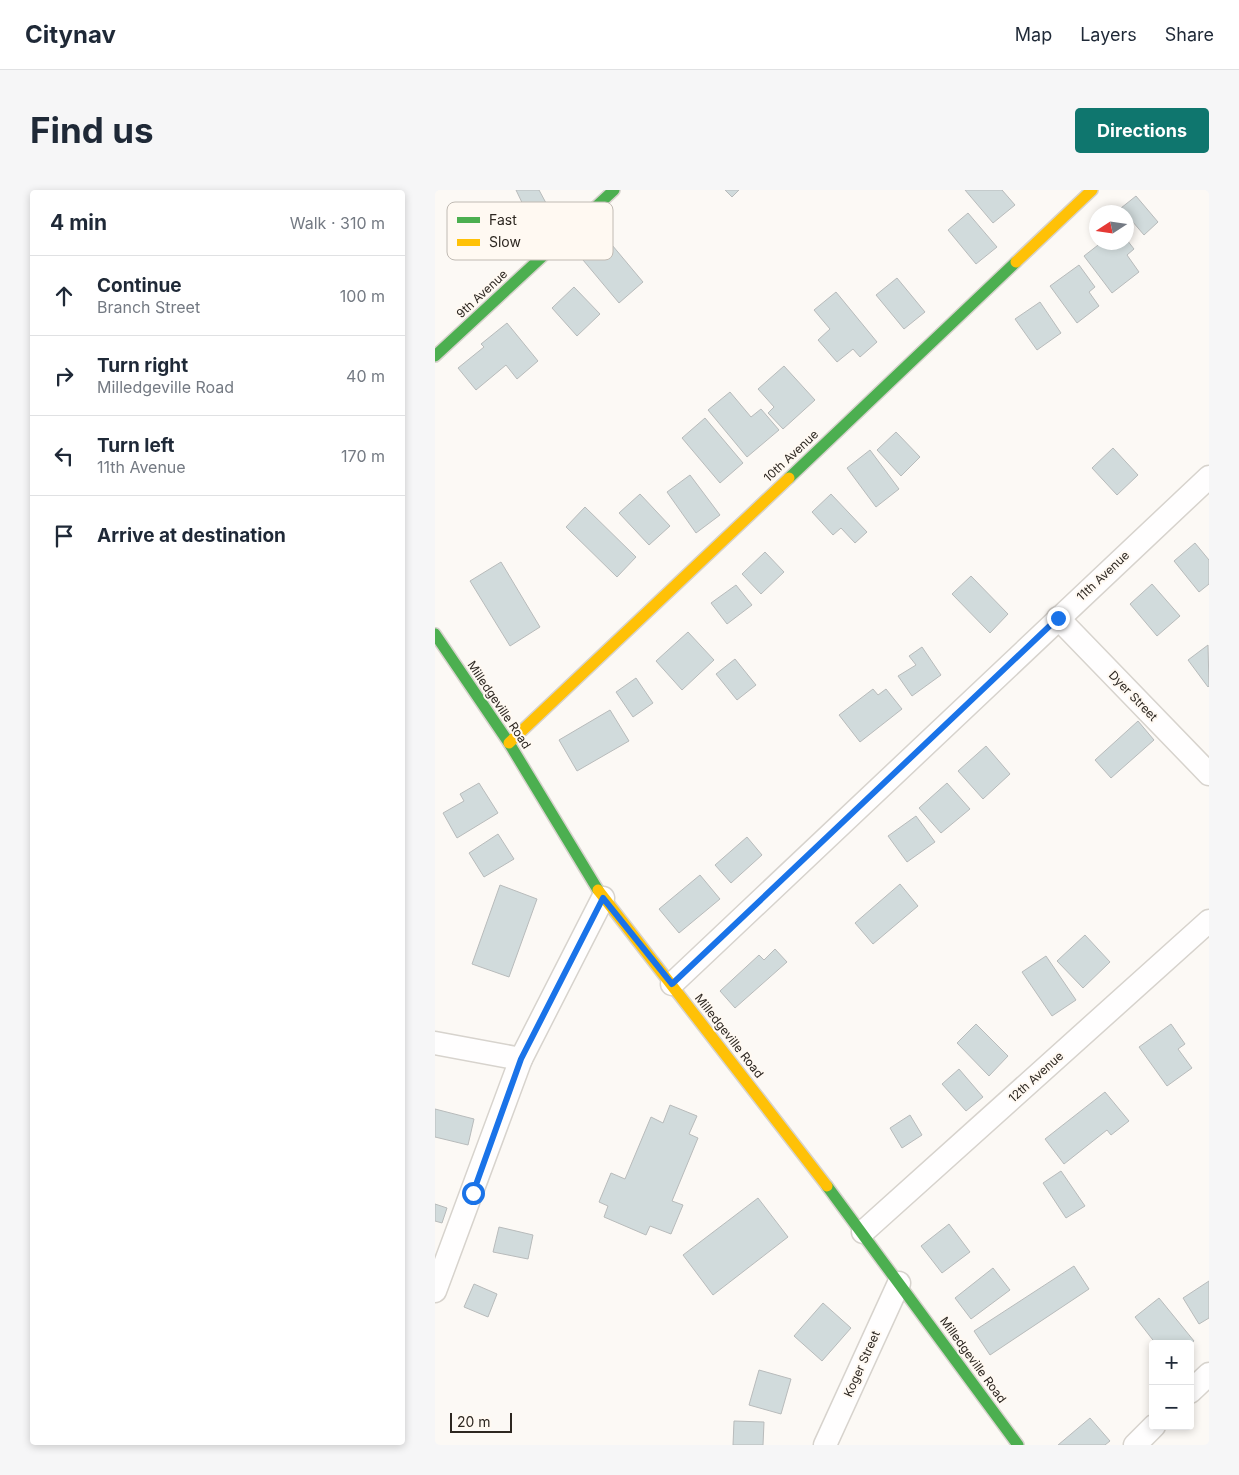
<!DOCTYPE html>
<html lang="en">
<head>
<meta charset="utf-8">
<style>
	body { margin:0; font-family:Inter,sans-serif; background:#f6f6f7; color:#1f2937 }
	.controls { position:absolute; right:15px; bottom:15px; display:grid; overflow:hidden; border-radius:5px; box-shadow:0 2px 8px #0003 }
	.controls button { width:45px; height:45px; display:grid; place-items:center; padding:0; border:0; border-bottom:1px solid #e0e1e3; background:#fff; color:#1f2937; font:25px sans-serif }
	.compass { position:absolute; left:654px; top:15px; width:45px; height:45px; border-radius:50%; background:#fff; box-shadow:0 2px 8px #0003; rotate:258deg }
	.scale { position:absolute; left:15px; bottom:12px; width:62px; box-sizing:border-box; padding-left:5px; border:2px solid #2d2721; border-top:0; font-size:14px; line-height:18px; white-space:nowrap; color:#2d2721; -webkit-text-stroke:4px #fff9f2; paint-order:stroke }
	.stop { position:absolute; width:15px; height:15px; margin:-11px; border:4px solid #1a73e8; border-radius:50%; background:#fff }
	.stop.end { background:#1a73e8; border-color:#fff; box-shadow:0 1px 5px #0008 }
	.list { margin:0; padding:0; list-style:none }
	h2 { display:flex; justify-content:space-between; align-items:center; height:65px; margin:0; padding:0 20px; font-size:21px }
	h2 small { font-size:16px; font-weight:400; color:#747a83 }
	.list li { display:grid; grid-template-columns:32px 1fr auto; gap:15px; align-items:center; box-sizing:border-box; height:80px; padding:0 20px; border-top:1px solid #e0e1e3 }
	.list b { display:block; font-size:19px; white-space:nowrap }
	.list p { margin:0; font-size:16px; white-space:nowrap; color:#747a83 }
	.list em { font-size:16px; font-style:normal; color:#747a83 }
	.icon { flex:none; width:28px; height:28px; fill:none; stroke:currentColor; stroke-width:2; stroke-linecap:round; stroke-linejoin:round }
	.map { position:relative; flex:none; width:774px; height:1255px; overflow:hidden; border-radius:5px }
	header { display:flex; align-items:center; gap:30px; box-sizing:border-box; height:70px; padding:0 25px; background:#fff; border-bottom:1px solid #e0e1e3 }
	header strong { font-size:24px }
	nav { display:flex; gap:28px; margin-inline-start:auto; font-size:18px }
	.intro { display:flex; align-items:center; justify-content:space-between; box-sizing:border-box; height:120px; padding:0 30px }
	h1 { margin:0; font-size:35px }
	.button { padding:12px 22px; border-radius:5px; background:#0f766e; color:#fff; font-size:18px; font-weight:700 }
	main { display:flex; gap:30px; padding:0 30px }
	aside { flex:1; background:#fff; border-radius:5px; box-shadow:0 2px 8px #0003 }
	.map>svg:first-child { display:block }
	.building { fill:#d1dbdc; stroke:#b8bbbb }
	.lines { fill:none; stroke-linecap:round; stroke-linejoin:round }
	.street-casing { stroke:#d7d3cd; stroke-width:25 }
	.fast-casing { stroke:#d7d3cd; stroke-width:14 }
	.slow-casing { stroke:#d7d3cd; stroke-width:14 }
	.street { stroke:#fffefe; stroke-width:22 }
	.fast { stroke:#4caf50; stroke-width:11 }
	.slow { stroke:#ffc107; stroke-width:11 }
	.route { stroke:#1a73e8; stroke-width:6 }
	.labels { text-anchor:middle; stroke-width:4; stroke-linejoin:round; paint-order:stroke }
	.street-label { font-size:12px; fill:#2d2721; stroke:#fff9f2 }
	.key { fill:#fff9f2; stroke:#c0bab3; stroke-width:1 }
	.key-label { font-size:14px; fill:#2d2721 }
</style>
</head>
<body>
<header>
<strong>Citynav</strong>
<nav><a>Map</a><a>Layers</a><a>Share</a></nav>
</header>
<div class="intro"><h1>Find us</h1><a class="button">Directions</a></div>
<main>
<aside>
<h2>4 min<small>Walk · 310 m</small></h2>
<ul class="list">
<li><svg class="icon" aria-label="ahead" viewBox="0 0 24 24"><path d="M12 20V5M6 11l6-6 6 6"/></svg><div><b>Continue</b><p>Branch Street</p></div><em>100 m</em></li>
<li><svg class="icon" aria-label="right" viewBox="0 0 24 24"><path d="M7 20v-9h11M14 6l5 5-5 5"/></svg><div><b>Turn right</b><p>Milledgeville Road</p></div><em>40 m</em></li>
<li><svg class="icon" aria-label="left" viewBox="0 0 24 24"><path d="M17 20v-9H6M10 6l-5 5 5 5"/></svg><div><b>Turn left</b><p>11th Avenue</p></div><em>170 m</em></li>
<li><svg class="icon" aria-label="arrive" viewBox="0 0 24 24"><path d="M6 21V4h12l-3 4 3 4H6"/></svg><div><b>Arrive at destination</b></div></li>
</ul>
</aside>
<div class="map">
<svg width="774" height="1255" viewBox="0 0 774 1255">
	<rect width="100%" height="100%" fill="#fcf9f5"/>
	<g class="building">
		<polygon points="81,0 104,0 111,13 92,23"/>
		<polygon points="290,0 304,0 297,7"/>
		<polygon points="530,0 567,0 580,15 558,33"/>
		<polygon points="701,6 723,32 709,45 686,18"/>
		<polygon points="533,23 562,57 541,74 513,40"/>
		<polygon points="172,49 208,92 184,113 148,70"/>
		<polygon points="692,50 699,59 692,65 704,82 677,103 649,66 667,52 692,52"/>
		<polygon points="644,75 660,97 654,102 664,116 642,133 615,96"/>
		<polygon points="462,88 490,122 469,139 441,105"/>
		<polygon points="139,97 165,124 142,146 117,118"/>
		<polygon points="401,102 442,152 425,167 418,159 402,172 383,150 395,139 379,120"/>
		<polygon points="605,112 626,143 602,160 580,129"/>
		<polygon points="72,133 103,171 82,189 71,175 41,200 23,178 49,157 46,154"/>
		<polygon points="349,176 380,210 348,239 333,223 339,217 323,199"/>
		<polygon points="295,202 316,227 326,219 344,240 312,267 273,220"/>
		<polygon points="270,228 308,273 285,293 247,248"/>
		<polygon points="461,242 485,267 466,286 442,260"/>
		<polygon points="678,258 703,285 682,305 657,278"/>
		<polygon points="435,260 464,299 441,317 412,278"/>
		<polygon points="255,285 285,325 261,343 232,302"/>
		<polygon points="205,304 235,336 214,355 184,323"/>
		<polygon points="396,304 432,342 420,353 406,338 398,345 377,322"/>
		<polygon points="150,317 201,367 182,387 131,337"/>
		<polygon points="760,353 774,370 774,394 764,402 739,371"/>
		<polygon points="330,362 349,382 326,404 307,384"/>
		<polygon points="66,372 105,437 75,456 35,391"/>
		<polygon points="536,386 573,424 555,443 517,404"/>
		<polygon points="717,394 745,426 722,446 695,414"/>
		<polygon points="301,395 317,415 292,434 276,413"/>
		<polygon points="253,442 279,470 247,500 221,471"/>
		<polygon points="773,455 774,496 773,497 753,470"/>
		<polygon points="487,457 506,485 477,506 463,486 481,475 474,466"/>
		<polygon points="300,469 321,495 302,510 281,484"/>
		<polygon points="201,488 218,513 198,527 181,502"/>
		<polygon points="438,499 443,505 451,499 467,519 425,552 404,525"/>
		<polygon points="175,520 194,551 142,581 124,550"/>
		<polygon points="703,531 719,550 676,588 660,570"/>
		<polygon points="551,556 575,584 548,609 523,581"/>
		<polygon points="44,593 63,623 22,648 8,623 29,611 25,604"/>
		<polygon points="512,593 535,619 506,643 484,618"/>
		<polygon points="481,626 500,652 472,672 453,646"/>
		<polygon points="63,644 79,669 49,687 34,663"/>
		<polygon points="312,647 327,665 296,693 280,675"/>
		<polygon points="265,685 285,709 244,743 224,719"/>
		<polygon points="465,694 483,716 438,754 420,733"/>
		<polygon points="65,695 102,709 74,787 37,774"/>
		<polygon points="650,745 675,772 648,798 622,771"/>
		<polygon points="340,759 352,772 300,818 285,801 324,765 329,770"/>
		<polygon points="611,766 641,810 617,826 587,782"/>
		<polygon points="541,834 573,866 554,886 522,853"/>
		<polygon points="736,834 750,854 743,859 757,878 732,896 704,857"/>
		<polygon points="524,879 548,907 531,921 507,894"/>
		<polygon points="670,902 694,931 676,945 672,940 629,974 610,949"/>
		<polygon points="235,915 262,926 254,944 263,948 237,1011 248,1015 236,1044 215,1036 211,1045 169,1027 173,1016 164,1012 176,983 190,989 216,927 228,933"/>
		<polygon points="0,919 39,929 33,955 0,947"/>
		<polygon points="475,925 487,945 467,958 455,938"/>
		<polygon points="626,981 650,1016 631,1028 608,993"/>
		<polygon points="323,1008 353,1047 278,1105 248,1065"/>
		<polygon points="0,1014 12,1018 7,1033 0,1031"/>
		<polygon points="514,1034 535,1062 507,1083 486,1056"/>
		<polygon points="64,1037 98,1045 93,1069 58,1062"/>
		<polygon points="639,1076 654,1099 555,1165 539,1141"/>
		<polygon points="558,1078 575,1100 536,1129 520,1108"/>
		<polygon points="774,1091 774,1128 764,1134 748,1108"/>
		<polygon points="39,1094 62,1104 53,1127 29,1117"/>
		<polygon points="724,1108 759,1151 755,1154 721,1154 700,1127"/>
		<polygon points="388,1113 416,1138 387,1171 359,1146"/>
		<polygon points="324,1180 356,1189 346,1224 314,1215"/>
		<polygon points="655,1228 675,1251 670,1255 623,1255"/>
		<polygon points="299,1231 329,1232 328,1255 298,1255"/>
	</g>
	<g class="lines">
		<g class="street-casing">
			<g id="street">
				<polyline points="623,428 774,584"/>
				<polyline points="237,794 774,287"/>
				<polyline points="0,853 86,869"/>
				<polyline points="428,1042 774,731"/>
				<polyline points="0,1101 86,869 168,708"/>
				<polyline points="755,1202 774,1184"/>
				<polyline points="390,1255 464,1093"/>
				<polyline points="700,1255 719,1236"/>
			</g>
		</g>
		<g class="fast-casing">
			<g id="fast">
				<polyline points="0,166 179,0"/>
				<polyline points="354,288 581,72"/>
				<polyline points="0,444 74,553 163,700"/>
				<polyline points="392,996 583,1255"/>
			</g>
		</g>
		<g class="slow-casing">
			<g id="slow">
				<polyline points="581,72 657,0"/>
				<polyline points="74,553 354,288"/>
				<polyline points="163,700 392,996"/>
			</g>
		</g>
		<use href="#street" class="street"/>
		<use href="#fast" class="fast"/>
		<use href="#slow" class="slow"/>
	</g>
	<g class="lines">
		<polyline class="route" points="38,1003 86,869 168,708 237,794 623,428"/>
	</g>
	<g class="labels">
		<g class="street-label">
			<text transform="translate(47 104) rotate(-43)" y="4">9th Avenue</text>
			<text transform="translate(356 266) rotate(-43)" y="4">10th Avenue</text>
			<text transform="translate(668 386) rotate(-43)" y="4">11th Avenue</text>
			<text transform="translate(698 506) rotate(46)" y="4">Dyer Street</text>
			<text transform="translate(64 515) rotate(56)" y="4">Milledgeville Road</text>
			<text transform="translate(294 846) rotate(52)" y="4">Milledgeville Road</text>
			<text transform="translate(601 887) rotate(-42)" y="4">12th Avenue</text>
			<text transform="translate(538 1170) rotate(54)" y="4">Milledgeville Road</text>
			<text transform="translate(427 1174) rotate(-66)" y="4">Koger Street</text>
		</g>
	</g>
	<rect x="12" y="12" width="166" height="58" rx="8" class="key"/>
	<rect x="22" y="27" width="23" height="6" fill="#4caf50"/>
	<rect x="22" y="49" width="23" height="7" fill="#ffc107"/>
	<g class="key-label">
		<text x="54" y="35">Fast</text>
		<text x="54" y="57">Slow</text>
	</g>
</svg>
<div class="controls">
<button>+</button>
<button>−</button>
</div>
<svg class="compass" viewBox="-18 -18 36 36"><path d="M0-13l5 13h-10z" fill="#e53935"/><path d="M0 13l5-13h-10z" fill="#747a83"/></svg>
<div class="scale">20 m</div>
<div class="stop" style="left:38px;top:1003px"></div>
<div class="stop end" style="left:623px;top:428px"></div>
</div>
</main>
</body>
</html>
